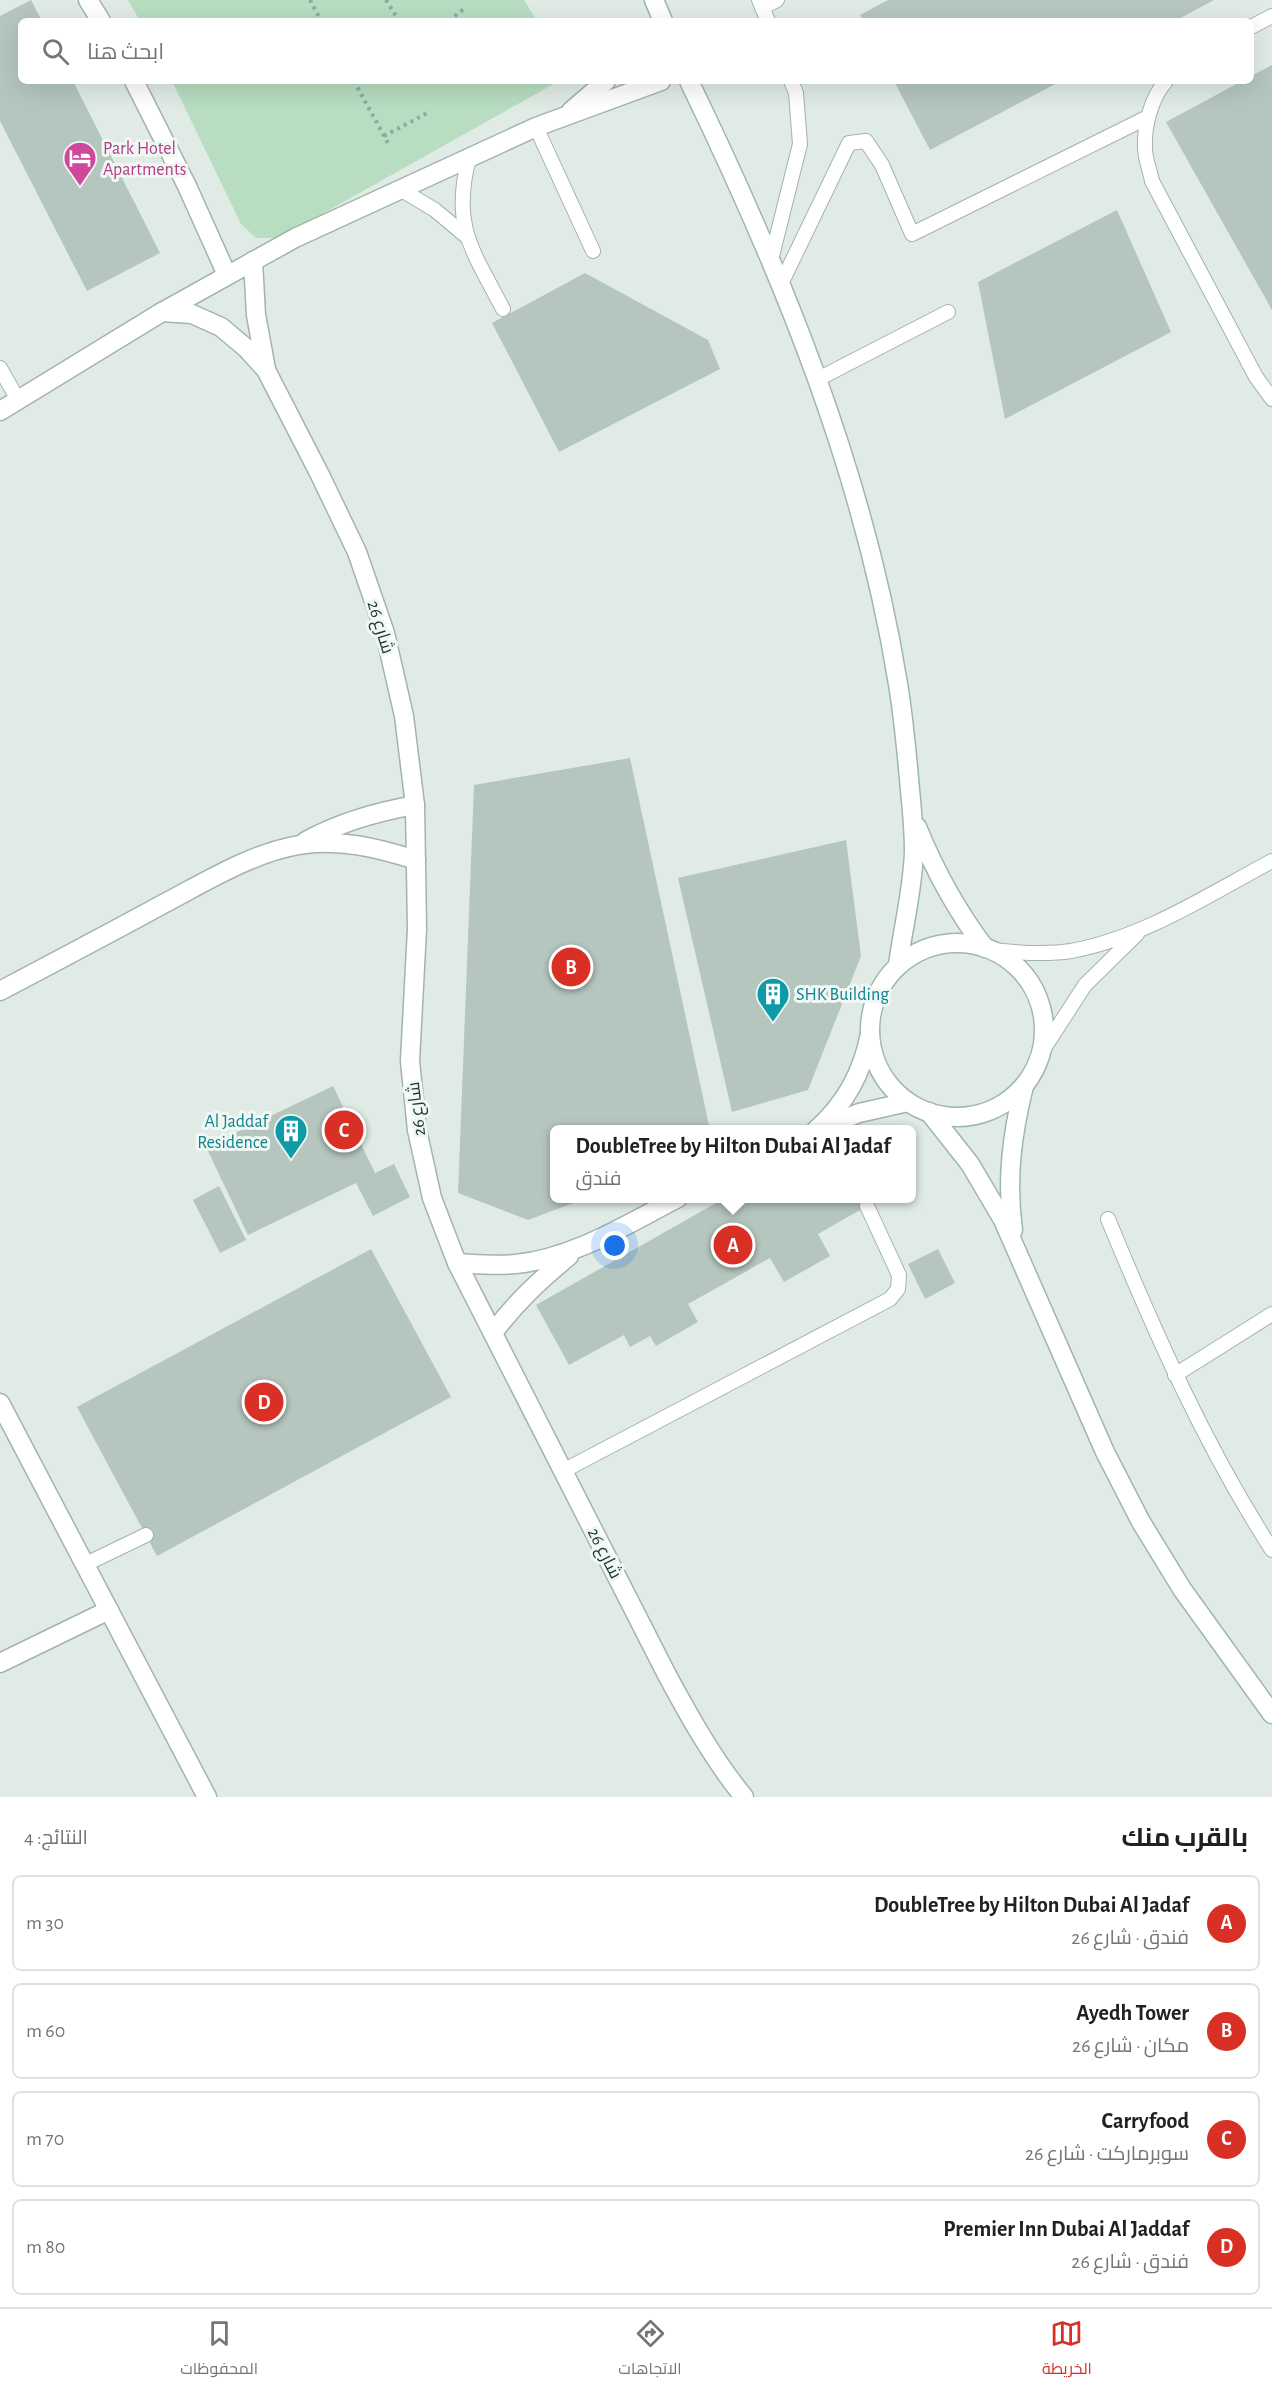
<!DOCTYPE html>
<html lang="ar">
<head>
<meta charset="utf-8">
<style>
	body { margin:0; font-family:"Alegreya Sans",Cairo,sans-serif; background:#f2f2f2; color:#202124; direction:rtl }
	.you { position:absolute; left:615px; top:1246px; width:21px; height:21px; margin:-15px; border:4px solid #fff; border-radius:50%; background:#1a73e8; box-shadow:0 0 0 9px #1a73e833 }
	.badge { display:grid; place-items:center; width:39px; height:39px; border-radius:50%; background:#d93025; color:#fff; font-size:20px; font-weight:700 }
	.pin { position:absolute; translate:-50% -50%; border:3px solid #fff; box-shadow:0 2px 6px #0006 }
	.popup { position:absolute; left:550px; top:1125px; width:366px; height:78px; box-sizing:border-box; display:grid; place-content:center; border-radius:9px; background:#fff; filter:drop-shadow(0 2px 4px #0005); font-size:20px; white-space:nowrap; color:#757577 }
	.popup b { font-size:22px; color:#202124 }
	.popup::after { content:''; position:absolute; left:50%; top:100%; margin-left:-12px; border:12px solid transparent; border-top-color:#fff }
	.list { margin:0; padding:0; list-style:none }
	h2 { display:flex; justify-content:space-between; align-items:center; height:78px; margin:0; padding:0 24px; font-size:26px }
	h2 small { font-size:20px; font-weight:400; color:#757577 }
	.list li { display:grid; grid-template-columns:39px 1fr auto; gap:18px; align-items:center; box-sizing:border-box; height:96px; margin:0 12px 12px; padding:0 12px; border:2px solid #e0e0e0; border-radius:9px }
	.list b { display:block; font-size:22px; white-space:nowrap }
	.list p { margin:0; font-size:20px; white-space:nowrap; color:#757577 }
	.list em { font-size:20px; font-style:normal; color:#757577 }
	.icon { flex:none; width:33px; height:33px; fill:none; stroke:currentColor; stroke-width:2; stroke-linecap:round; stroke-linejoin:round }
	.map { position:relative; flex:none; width:1272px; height:1797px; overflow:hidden; direction:ltr }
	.search { position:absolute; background:#fff; box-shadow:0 6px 24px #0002; left:18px; right:18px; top:18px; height:66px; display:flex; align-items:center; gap:15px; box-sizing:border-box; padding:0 21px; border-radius:9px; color:#757577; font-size:22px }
	.sheet { height:510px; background:#fff }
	nav { display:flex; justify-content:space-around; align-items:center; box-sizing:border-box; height:84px; border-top:2px solid #e0e0e0; background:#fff; font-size:16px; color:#757577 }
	nav a { display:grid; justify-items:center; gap:3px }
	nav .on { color:#d93025 }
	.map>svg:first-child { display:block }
	.green { fill:#b8ddc1 }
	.building { fill:#b5c6bf }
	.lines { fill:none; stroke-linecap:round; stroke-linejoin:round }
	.lane-casing { stroke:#a3b3ad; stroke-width:16 }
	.street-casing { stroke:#a3b3ad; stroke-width:21 }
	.secondary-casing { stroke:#9eb7ae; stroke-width:21 }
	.path { stroke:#80b09f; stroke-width:4; stroke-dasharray:3 4.5; stroke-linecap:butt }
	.lane { stroke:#fff; stroke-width:14 }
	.street { stroke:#fff; stroke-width:18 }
	.secondary { stroke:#fff; stroke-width:18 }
	.labels { text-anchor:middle; stroke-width:6; stroke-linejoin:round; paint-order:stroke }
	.hotel-label { font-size:18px; fill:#b23c85; stroke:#f1f8f4; text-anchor:start }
	.street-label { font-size:18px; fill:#203c34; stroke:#f1f8f4 }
	.culture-label { font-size:18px; fill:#0d838f; stroke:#f1f8f4; text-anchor:start }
</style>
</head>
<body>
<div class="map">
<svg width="1272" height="1797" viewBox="0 0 1272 1797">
	<rect width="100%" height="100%" fill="#e0ebe6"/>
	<g class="green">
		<polygon points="128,0 524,0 537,21 140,21"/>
		<polygon points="172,81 559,81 279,238 256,238 241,224"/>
	</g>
	<g class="building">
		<polygon points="31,0 42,21 21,21 21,81 73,81 160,253 87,291 0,121 0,16"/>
		<polygon points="888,0 1214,0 1175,21 863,21 860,15"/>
		<polygon points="1272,65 1272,310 1166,122 1242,81 1251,81 1251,76"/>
		<polygon points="894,81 1061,81 930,150"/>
		<polygon points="1117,210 1171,332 1005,419 978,282"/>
		<polygon points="585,273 708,340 720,369 559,452 492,323"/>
		<polygon points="630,758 710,1130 554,1130 554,1198 584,1199 528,1220 458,1193 474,785"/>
		<polygon points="846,840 861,956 808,1090 732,1112 678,878"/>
		<polygon points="333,1086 375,1173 394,1164 410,1197 373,1216 356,1183 248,1235 206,1147"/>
		<polygon points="219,1186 246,1240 220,1253 193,1200"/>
		<polygon points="725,1198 881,1198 818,1234 830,1256 784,1282 770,1258 688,1304 698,1322 656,1346 650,1336 630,1347 624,1335 569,1365 536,1305"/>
		<polygon points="371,1249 451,1397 157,1556 77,1407"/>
		<polygon points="938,1249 955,1283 925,1299 908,1264"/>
	</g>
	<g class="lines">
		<g class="lane-casing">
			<g id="lane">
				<polyline points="759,0 768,21"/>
				<polyline points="762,8 777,0"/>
				<polyline points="1251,27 1272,16"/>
				<path d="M1166 81C1151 98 1144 126 1145 148 1145 159 1150 170 1152 181L1256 377 1272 399"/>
				<polyline points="536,127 593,251"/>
				<path d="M469 158C451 226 473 251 503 309"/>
				<polyline points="400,189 435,210 466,236"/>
				<polyline points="771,260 800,144 796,93 791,81"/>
				<polyline points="781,284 849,143 866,141 882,165 912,234 1148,117"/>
				<polyline points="0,368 18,400"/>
				<polyline points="818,379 948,312"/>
				<path d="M993 950C1019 953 1045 955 1071 951 1143 938 1208 895 1272 861"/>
				<polyline points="1041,1053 1085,985 1137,934"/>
				<path d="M1108 1219C1155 1333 1205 1446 1272 1550"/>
				<polyline points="1175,1375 1272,1314"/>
				<polyline points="563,1471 890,1299 898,1289 899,1275 867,1206"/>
				<polyline points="86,1564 146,1535"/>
			</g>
		</g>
		<g class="street-casing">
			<g id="street">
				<polyline points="88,0 101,21"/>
				<polyline points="134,81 187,186 227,275"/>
				<polyline points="571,111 606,81"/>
				<polyline points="253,261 256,315 266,369"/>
				<path d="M162 312 192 314 221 327 246 348 266 370 320 475 357 552 385 633 404 716 415 805 417 929 410 1061 417 1130 432 1198 457 1263 666 1673C689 1716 713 1759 744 1797"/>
				<polyline points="0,411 162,312 295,238 536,127 661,81"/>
				<path d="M306 841C340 822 376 812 415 805"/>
				<path d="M0 991C55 962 110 933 165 903 207 881 252 853 299 845 338 838 378 848 416 860"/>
				<polyline points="822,1128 859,1113 908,1102"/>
				<path d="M816 1130C846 1103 862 1073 870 1034"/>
				<path d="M457 1263C477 1264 496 1266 516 1264 574 1258 627 1224 678 1198"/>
				<path d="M493 1333C515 1303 540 1280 569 1256"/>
				<polyline points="0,1403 207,1797"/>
				<polyline points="0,1663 109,1610"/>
			</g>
		</g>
		<g class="secondary-casing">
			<g id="secondary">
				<polyline points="654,0 663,21"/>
				<path d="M689 81C782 273 864 472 898 684 904 720 907 755 910 790 912 810 914 831 914 851 913 889 903 927 898 965"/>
				<path d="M917 827C935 871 956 910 985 948"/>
				<circle cx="957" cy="1030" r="87"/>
				<polyline points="929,1112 970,1164 1003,1220 1105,1452 1141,1522 1182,1589 1272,1714"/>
				<path d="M1013 1230C1006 1180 1012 1134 1024 1086"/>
			</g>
		</g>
		<g class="path">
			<polyline points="310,0 321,21"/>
			<polyline points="386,0 399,21"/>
			<polyline points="449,21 466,7"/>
			<polyline points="354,81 389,145"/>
			<polyline points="384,136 429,112"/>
		</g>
		<use href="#lane" class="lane"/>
		<use href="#street" class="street"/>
		<use href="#secondary" class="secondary"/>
	</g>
	<defs>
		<g id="hotel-pin" transform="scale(1.725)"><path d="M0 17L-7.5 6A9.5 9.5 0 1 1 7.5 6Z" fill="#d1479c" stroke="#f1f8f4"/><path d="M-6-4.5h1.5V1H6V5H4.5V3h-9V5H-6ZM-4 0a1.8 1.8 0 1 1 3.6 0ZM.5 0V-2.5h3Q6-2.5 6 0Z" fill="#fff"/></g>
		<g id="building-pin" transform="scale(1.725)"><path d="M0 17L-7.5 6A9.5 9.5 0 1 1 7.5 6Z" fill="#0f9aa8" stroke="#f1f8f4"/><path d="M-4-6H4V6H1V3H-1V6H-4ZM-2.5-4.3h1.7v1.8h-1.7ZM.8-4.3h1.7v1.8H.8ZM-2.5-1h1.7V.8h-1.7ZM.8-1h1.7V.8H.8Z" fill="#fff"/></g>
	</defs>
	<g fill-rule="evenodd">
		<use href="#hotel-pin" x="80" y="158"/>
		<use href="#building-pin" x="773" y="994"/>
		<use href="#building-pin" x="291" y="1131"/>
	</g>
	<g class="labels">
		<g class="hotel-label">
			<text x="103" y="154">Park Hotel<tspan x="103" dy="21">Apartments</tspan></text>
		</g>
		<g class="street-label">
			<text transform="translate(381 627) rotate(73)" y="6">شارع 26</text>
			<text transform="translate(416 1109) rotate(-97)" y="6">شارع 26</text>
			<text transform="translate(605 1553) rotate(63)" y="6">شارع 26</text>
		</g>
		<g class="culture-label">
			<text x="796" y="1000">SHK Building</text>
			<text x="268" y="1127" text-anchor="end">Al Jaddaf<tspan x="268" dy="21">Residence</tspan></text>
		</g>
	</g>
</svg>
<div class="you"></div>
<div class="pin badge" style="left:733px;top:1245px">A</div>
<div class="popup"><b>DoubleTree by Hilton Dubai Al Jadaf</b>فندق</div>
<div class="pin badge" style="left:571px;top:967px">B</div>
<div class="pin badge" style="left:344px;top:1130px">C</div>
<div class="pin badge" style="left:264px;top:1402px">D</div>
<div class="search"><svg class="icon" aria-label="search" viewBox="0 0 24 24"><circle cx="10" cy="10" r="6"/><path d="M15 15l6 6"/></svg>ابحث هنا</div>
</div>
<section class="sheet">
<h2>بالقرب منك<small>النتائج: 4</small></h2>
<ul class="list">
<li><span class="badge">A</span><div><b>DoubleTree by Hilton Dubai Al Jadaf</b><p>فندق · شارع 26</p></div><em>30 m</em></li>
<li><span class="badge">B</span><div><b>Ayedh Tower</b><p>مكان · شارع 26</p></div><em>60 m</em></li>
<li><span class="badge">C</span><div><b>Carryfood</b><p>سوبرماركت · شارع 26</p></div><em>70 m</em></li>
<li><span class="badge">D</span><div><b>Premier Inn Dubai Al Jaddaf</b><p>فندق · شارع 26</p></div><em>80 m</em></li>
</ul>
</section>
<nav>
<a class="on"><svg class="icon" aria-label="map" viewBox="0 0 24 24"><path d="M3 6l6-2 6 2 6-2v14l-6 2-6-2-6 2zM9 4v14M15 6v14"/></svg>الخريطة</a>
<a><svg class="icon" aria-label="directions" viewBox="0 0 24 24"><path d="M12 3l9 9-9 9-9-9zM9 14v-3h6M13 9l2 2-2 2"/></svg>الاتجاهات</a>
<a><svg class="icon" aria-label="saved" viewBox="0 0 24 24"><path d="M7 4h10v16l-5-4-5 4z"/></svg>المحفوظات</a>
</nav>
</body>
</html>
